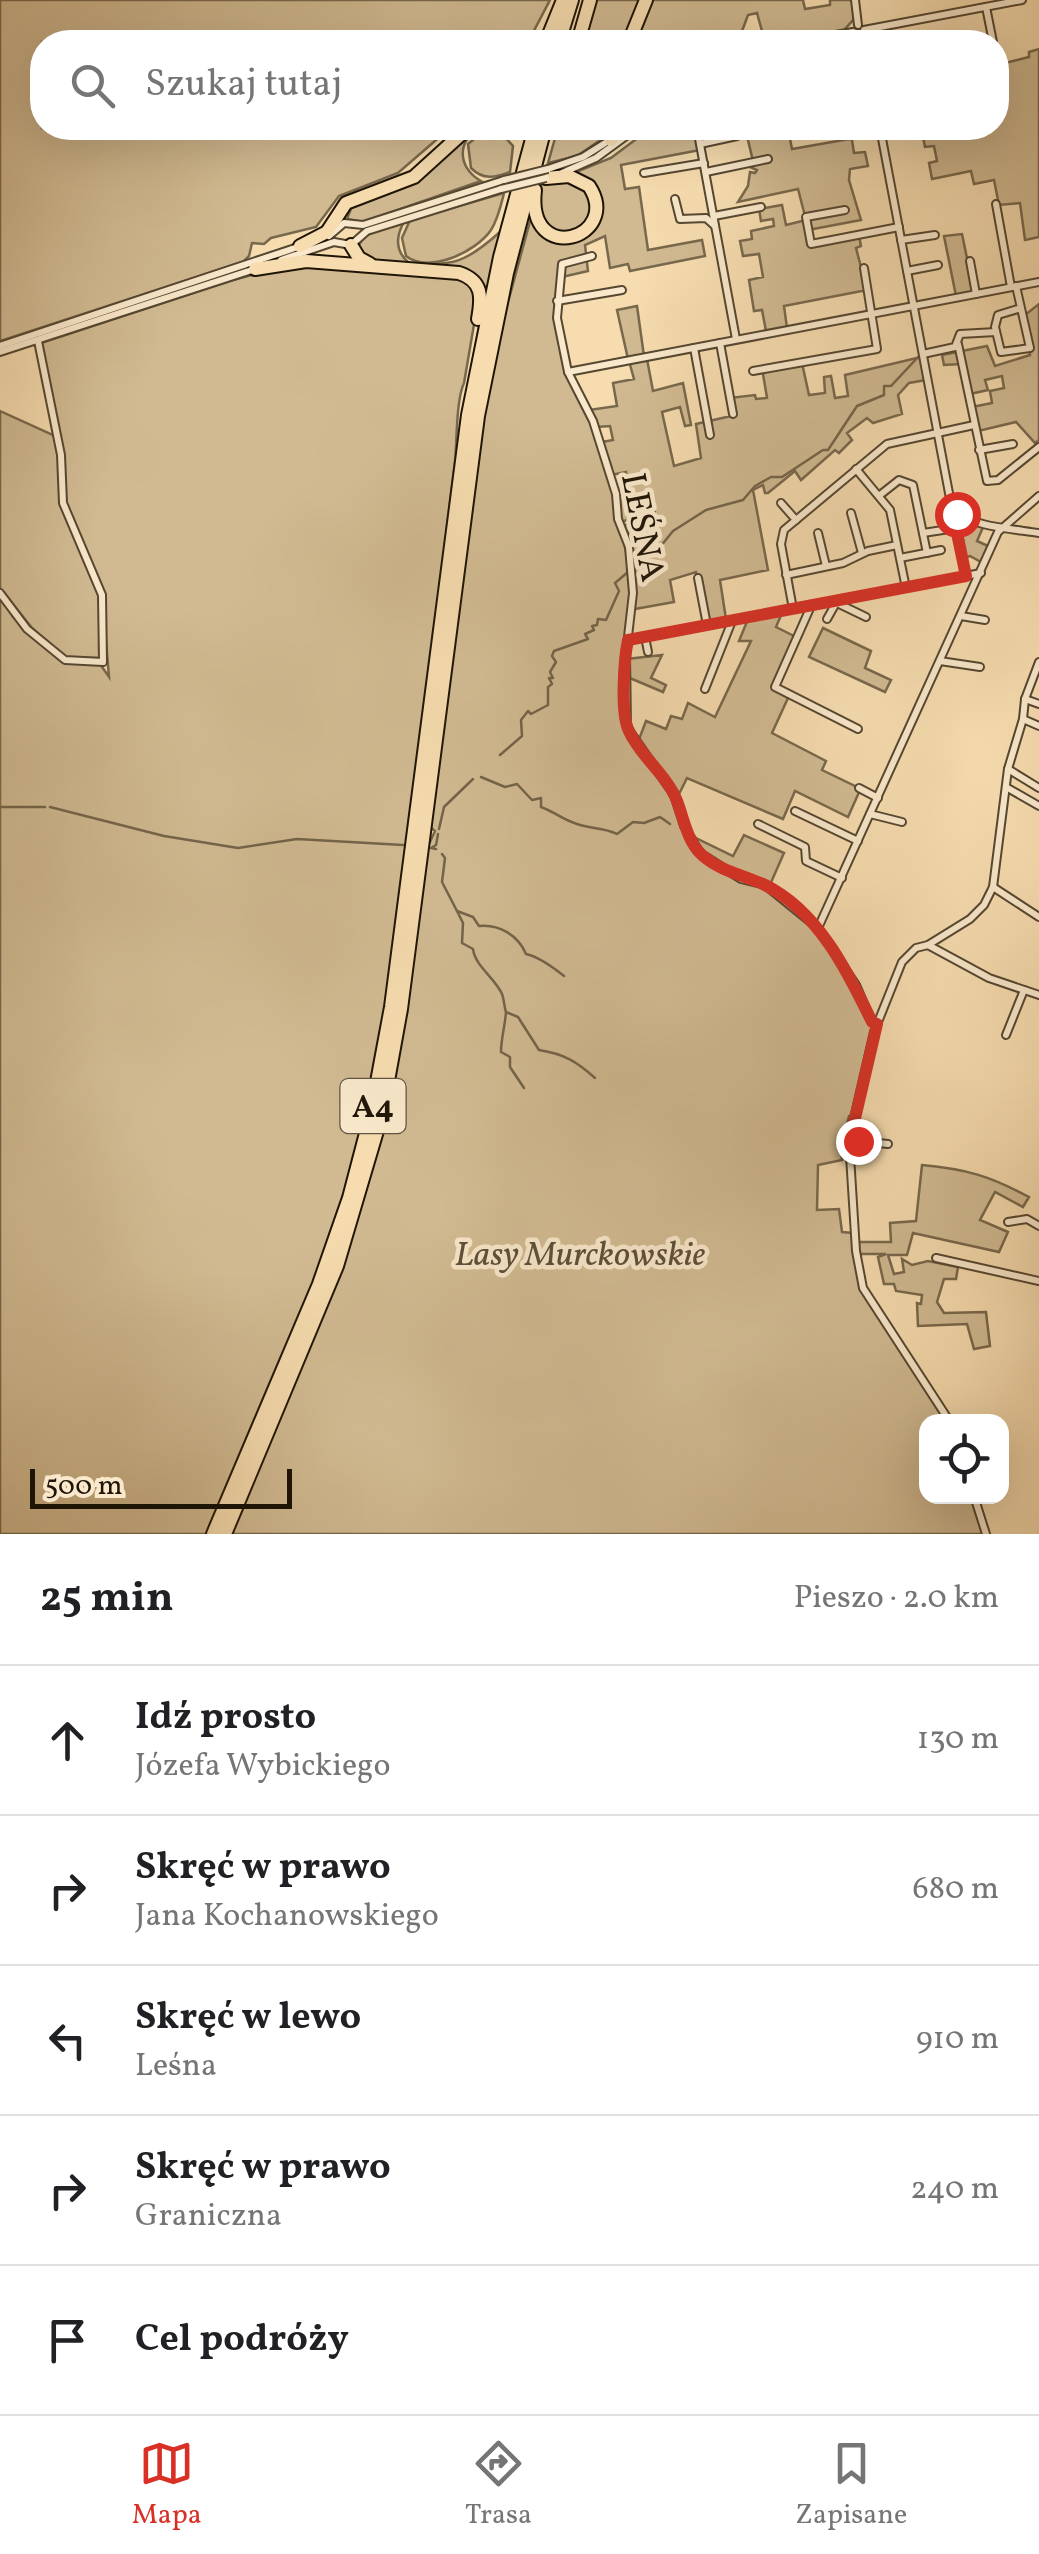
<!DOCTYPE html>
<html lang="pl">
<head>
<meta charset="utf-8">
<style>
	body { margin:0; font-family:Vollkorn,serif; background:#f2f2f2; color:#202124 }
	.controls { position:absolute; right:30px; bottom:30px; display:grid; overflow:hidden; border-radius:20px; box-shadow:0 10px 40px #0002 }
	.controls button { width:90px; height:90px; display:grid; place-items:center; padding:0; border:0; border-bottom:2px solid #e0e0e0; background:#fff; color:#202124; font:50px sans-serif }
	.scale { position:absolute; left:30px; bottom:25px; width:262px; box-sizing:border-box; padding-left:10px; border:5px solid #1f1507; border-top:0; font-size:28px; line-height:35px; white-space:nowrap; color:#1f1507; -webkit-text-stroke:8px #f9e8cb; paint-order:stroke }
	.stop { position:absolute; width:30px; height:30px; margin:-22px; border:8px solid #d93025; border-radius:50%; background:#fff }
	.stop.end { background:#d93025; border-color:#fff; box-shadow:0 2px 10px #0008 }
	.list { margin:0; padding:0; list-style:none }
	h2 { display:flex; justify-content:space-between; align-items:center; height:130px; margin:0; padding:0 40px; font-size:42px }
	h2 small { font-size:32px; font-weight:400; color:#757577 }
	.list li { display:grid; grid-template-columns:65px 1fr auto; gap:30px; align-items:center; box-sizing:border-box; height:150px; padding:0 40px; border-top:2px solid #e0e0e0 }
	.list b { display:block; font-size:38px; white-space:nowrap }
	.list p { margin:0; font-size:32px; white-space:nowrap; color:#757577 }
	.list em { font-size:32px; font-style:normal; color:#757577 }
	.icon { flex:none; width:55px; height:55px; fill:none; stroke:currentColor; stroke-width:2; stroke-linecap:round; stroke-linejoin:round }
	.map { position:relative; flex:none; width:1039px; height:1534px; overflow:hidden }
	.search { position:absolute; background:#fff; box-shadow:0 10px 40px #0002; left:30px; right:30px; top:30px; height:110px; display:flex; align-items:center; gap:25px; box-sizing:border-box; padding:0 35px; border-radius:40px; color:#757577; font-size:38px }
	.sheet { height:880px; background:#fff }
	nav { display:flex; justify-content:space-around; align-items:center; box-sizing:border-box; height:140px; border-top:2px solid #e0e0e0; background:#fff; font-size:28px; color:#757577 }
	nav a { display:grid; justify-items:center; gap:5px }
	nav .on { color:#d93025 }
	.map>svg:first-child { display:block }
	.green { fill:#d1ba92; stroke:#78684c; stroke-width:2.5 }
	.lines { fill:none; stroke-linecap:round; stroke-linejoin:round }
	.stream { stroke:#74644a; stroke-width:2.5 }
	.minor-casing { stroke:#554731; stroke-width:10 }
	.highway-casing { stroke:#1f1507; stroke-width:16 }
	.minor { stroke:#f9e8cb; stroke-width:6 }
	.highway { stroke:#f6dcaf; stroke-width:12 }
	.minor-bridge-casing { stroke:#554731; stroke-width:10; stroke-linecap:butt }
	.minor-bridge { stroke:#f9e8cb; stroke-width:6 }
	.route { stroke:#d93025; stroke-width:12 }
	.labels { text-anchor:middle; stroke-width:9; stroke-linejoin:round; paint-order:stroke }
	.shield { fill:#f9e8cb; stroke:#605442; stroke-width:2.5 }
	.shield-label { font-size:32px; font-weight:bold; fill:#1f1507 }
	.street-label { font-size:35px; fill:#1f1507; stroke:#f9e8cb }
	.park-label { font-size:35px; font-style:italic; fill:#5d4f38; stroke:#f9e8cb }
</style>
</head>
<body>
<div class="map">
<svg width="1039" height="1534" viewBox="0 0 1039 1534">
	<rect width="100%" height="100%" fill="#f6dcaf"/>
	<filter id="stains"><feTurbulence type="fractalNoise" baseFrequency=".002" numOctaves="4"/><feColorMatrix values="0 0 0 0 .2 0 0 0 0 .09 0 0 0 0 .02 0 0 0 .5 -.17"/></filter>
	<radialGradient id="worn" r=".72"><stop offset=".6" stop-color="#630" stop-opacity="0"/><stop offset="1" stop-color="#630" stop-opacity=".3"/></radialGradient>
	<g class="green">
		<polygon points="0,0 550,0 528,42 42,42 42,128 450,128 398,173 339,196 316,227 271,238 264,244 252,243 249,256 243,262 0,341"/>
		<polygon points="594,0 643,0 625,42 582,42"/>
		<polygon points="648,0 803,0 805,9 830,5 830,0 852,0 854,19 844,30 765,42 757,13 748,15 738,42 631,42"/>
		<polygon points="1039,49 1039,237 1025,240 1020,203 999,205 994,180 974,184 971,171 932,179 929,163 937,161 934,146 925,147 921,128 996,128 997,65 1029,57 1029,52"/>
		<path d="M471 128H482C456 138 457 168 481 181L363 222 347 219 352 206 405 187Z"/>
		<polygon points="558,128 618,128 577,156 548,163"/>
		<path d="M651 128H696L700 150 621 165 625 189 639 187 648 250 702 240 705 256 630 271 628 264 610 268 605 236 585 245 588 271 562 277 560 269 556 317 567 372 592 421 614 494 630 571 628 534 624 525 655 520 654 500 632 502 633 518 621 522 617 489 628 487 626 472 611 475 602 442 613 440 610 426 597 427 589 410 617 406 613 383 634 379 629 361 647 359 653 391 683 383 691 425 685 426 680 407 662 412 674 466 701 458 696 424 731 416 729 398 755 395 756 399 767 398 762 368 802 363 809 395 825 393 824 377 831 376 835 398 848 396 845 375 921 357 926 380 909 383 898 395 902 414 873 423 867 418 847 433 852 440 839 453 835 450 801 480 795 471 768 493H765L763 485 753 490 768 570 720 580 726 619 705 623 696 572 670 580 674 602 635 609 632 594 625 671 627 659 662 655 651 678 666 685 663 692 625 676 627 732 673 796 683 827 699 855 737 878 758 884 703 854 686 827 696 838 733 856 744 835 784 853 769 887H765L816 930 857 992 874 1028 855 1113 849 1116 841 1147 842 1160 818 1165 817 1210 839 1209 842 1232 853 1233 855 1242H891L890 1223 916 1221 922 1165C966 1169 990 1176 1029 1197L1023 1207 995 1192 980 1220 1008 1232 999 1252 913 1233 907 1255H888L894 1274 904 1272 902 1259 912 1265 928 1261 958 1267 956 1279H944L937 1302 944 1313 986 1312 990 1346 974 1349 967 1324 918 1326 917 1303 921 1304 922 1295 896 1291 894 1284H884L878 1257 886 1254H855L862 1290 946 1421 926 1422V1496L972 1497 984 1534H228C282 1409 342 1284 377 1151 401 1057 411 956 422 859L435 831 429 826 481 424 498 339 532 214C549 282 646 202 571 174L611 158Z"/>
		<polygon points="699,128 788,128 792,149 849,139 852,140 854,153 865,152 868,166 850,169 849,180 861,220 808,230 810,245 859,236 861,246 856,248 867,290 784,306 787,328 766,331 762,310 754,311 749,280 763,277 759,254 743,256 740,241 752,239 751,231 774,226 773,219 761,221 759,209 782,205 786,225 806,220 798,189 738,202 748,186 750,172 755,173 757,170 750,167 753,161 747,136 702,145"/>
		<path d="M484 131 502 134 513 146 510 172C495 178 483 180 471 168L468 144Z"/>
		<polygon points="548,180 582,184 594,202 583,230 557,235 536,211 541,183"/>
		<path d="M504 193C501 205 498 219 491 230 476 252 429 274 406 256L402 238 410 220Z"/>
		<path d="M404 222C396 236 395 251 409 263 453 267 467 262 501 231L466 398 483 304 480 282 369 261 358 246 366 235Z"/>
		<polygon points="962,234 974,292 956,296 944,236"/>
		<path d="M299 263 467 280 478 301 464 383C456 400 457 441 455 462L389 999 354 1166 321 1267 209 1534H0V593L13 617 64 660 100 664 109 677 106 642 102 638 101 658H66L32 628 0 588V411L57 437 41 343 229 281Z"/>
		<polygon points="1039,304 1039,440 1035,443 1016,422 978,431 972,407 992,403 990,391 1004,388 1002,376 985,380 988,390 970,394 961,364 944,365 942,355 987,346 995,366 1030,355 1025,315"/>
		<polygon points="637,306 644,356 628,359 617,310"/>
		<polygon points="957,516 984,525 977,541 988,546 981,562 970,556 963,558"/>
		<polygon points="782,613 776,627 796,637 773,689 788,698 772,733 826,761 822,770 857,787 860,790 848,817 795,791 783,819 687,778 677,798 638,742 646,721 666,729 671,716 682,719 688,703 715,717 751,641 739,641 748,619"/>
		<polygon points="823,628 871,651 865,668 891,680 885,692 809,657"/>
	</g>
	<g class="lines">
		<g class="stream">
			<polyline points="633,569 656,552 673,531 706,510 743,500 755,486 771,477 782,477 823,450 828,450 857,406 884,395 884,386 891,386 919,356"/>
			<polyline points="500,755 522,736 521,720 528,711 531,714 548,705 548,687 552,684 549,678 553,678 550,672 556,662 552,656 554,651 588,639 585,634 594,630 592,626 597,625 598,619 606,620 619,591 615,583 628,572"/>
			<path d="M481 777 505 787 517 784 532 800 541 798V807C555 812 563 820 577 824 590 829 604 827 617 834L633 822 644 823 660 817 670 824"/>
			<polyline points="0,807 45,807"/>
			<polyline points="50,807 164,836 238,848 297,839 403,845"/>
			<polyline points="439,829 444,807 473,779"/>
			<polyline points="436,849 431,848 436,845 438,834"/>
			<path d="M442 854 445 858 442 882 457 911 473 917 479 926C499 924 518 935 526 954 540 957 554 968 564 976"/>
			<path d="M457 911 463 923 462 943 473 949C475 966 495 978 502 994 504 999 504 1006 506 1012L518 1017 539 1050C564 1054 576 1061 595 1078"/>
			<path d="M506 1012C505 1026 501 1039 501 1052L510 1057V1067L524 1088"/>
		</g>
		<g class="minor-casing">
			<g id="minor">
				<polyline points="855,0 858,25"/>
				<polyline points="986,7 993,42"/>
				<polyline points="864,30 1022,0"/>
				<polyline points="853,32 861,36"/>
				<polyline points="795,42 853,32"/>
				<polyline points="996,58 997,60"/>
				<polyline points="697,128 736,339"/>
				<path d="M880 128 952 509C970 527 1014 529 1039 533"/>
				<polyline points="700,144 737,136"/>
				<polyline points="548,169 583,157 610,140"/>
				<polyline points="706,172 768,159"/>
				<polyline points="562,173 596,158 637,128"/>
				<polyline points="644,173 704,163"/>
				<polyline points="675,199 680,219 706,218 715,226"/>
				<polyline points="996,204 1011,287"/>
				<polyline points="845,210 806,217 811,244 899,227"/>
				<polyline points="714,216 761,207"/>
				<polyline points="329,236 344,223 363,225 504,180"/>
				<polyline points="901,240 935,235"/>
				<polyline points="592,256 562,264 557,318 568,372 593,421 616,494 618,519 629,547 633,593 626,654 627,727 674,795 684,826 700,853 741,879 765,885 818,928 856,985 872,1022 877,1024"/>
				<polyline points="281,260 334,242 351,245 367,231 501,189"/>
				<polyline points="970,261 976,294"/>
				<polyline points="907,271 938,265"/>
				<polyline points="1016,286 1030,348 1001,352 995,327 998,315 1021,308"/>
				<polyline points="557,301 622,290"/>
				<polyline points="720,343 733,414"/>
				<polyline points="958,344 987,481 998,480 1039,447"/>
				<polyline points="0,346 298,247"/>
				<polyline points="694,348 710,435"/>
				<polyline points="0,352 255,269"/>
				<polyline points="923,354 955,347 960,334 996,332"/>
				<polyline points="753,371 877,349 864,268"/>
				<polyline points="568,372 1039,282"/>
				<polyline points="979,450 1013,444"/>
				<polyline points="856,469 890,510 906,588"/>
				<polyline points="880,495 899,480 913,485 927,553"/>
				<polyline points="781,503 796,520"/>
				<polyline points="851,513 862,553"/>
				<polyline points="955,513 965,576"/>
				<polyline points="818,533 826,566"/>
				<polyline points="923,533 956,528"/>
				<polyline points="900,558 941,550"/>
				<polyline points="786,575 843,563 868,551 897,545"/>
				<polyline points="698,578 707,625"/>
				<polyline points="0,593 27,629 65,660 103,662 102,595 63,503 61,455 38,341"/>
				<polyline points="835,602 866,617"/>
				<polyline points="811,606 775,687 858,729"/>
				<polyline points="793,609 781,544 784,530 887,444 974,425"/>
				<polyline points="961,616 985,620"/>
				<polyline points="827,619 836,603"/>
				<polyline points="645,637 648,652"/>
				<polyline points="629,640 981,573"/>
				<polyline points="940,661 980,667"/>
				<polyline points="705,689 732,621"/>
				<polyline points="1025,699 1039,704"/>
				<polyline points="1023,719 1039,726"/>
				<polyline points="1008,769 1039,788"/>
				<polyline points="1006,787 1039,806"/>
				<polyline points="859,788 878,798"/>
				<polyline points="795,811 858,841"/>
				<polyline points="870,814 902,822"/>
				<polyline points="758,824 805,847 806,861 842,878"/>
				<polyline points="993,887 1039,917"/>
				<polyline points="818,928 998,532 1039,496"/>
				<polyline points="928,945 989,978 1039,995"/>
				<polyline points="1006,1035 1024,990"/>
				<polyline points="849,1140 888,1144"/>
				<polyline points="1008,1222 1027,1219 1039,1226"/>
				<polyline points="936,1258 1039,1281"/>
				<polyline points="950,1422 863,1288 856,1251 849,1140 874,1032 902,962 916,948 928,945 970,919 984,905 993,887 1008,769 1023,719 1025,699 1039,662"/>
				<polyline points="974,1496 986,1534"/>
			</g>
		</g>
		<g class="highway-casing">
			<g id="highway">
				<polyline points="546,42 563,0"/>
				<polyline points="559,42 572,0"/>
				<polyline points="578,42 590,0"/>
				<polyline points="629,42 646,0"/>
				<polyline points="611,140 622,128"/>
				<path d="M535 190C526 268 623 238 589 186L569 176 546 178"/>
				<polyline points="351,245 359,258 370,264"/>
				<polyline points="300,246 327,232 346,203 414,177 468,128"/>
				<path d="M255 269 306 261 459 273C483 281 482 297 478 319"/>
				<polyline points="213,1534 319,1284 349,1198 371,1114 391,1007 468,415 500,257 535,128"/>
				<polyline points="225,1534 337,1266 382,1114 401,1009 478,416 507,273 545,128"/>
			</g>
		</g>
		<use href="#minor" class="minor"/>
		<use href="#highway" class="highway"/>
		<g class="minor-bridge-casing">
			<g id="minor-bridge">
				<polyline points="504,180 548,169"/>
				<polyline points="501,189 546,178"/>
			</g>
		</g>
		<use href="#minor-bridge" class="minor-bridge"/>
	</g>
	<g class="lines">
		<path class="route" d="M858 1141 850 1140 877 1024 872 1022C848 972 818 911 765 885 744 875 722 872 703 856 687 842 684 819 677 801 667 775 640 756 629 731 620 714 624 659 628 640L966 576 954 519 957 514"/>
	</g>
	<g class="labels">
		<rect class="shield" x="340.5" y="1079" width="65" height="54" rx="8"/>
		<g class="shield-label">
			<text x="373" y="1117">A4</text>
		</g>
		<g class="street-label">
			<text transform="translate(644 527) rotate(79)" y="12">LEŚNA</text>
		</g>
		<g class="park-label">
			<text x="580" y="1265">Lasy Murckowskie</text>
		</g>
	</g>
	<rect width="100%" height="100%" filter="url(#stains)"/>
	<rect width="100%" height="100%" fill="url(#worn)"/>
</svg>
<div class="controls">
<button><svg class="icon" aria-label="locate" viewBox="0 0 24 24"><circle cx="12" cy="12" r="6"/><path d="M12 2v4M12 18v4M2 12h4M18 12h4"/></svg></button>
</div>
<div class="scale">500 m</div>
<div class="stop" style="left:957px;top:514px"></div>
<div class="stop end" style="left:858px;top:1141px"></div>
<div class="search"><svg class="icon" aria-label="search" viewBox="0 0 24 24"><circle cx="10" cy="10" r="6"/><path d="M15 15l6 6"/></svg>Szukaj tutaj</div>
</div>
<section class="sheet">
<h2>25 min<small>Pieszo · 2.0 km</small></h2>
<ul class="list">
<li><svg class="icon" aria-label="ahead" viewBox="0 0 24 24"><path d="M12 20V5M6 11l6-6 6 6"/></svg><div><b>Idź prosto</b><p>Józefa Wybickiego</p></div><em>130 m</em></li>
<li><svg class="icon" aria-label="right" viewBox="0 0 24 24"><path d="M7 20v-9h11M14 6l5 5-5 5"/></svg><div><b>Skręć w prawo</b><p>Jana Kochanowskiego</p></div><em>680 m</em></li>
<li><svg class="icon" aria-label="left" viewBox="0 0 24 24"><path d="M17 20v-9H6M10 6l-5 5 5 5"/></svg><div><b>Skręć w lewo</b><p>Leśna</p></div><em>910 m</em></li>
<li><svg class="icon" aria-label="right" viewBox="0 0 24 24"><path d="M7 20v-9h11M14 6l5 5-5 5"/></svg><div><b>Skręć w prawo</b><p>Graniczna</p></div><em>240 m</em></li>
<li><svg class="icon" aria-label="arrive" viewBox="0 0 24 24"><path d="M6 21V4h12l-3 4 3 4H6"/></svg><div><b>Cel podróży</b></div></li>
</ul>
</section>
<nav>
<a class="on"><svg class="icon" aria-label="map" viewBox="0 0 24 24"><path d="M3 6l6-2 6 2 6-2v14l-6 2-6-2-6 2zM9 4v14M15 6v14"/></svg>Mapa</a>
<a><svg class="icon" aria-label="directions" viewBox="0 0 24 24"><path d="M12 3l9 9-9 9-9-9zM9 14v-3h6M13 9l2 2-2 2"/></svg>Trasa</a>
<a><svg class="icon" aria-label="saved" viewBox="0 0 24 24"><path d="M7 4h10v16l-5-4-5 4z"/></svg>Zapisane</a>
</nav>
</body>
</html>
